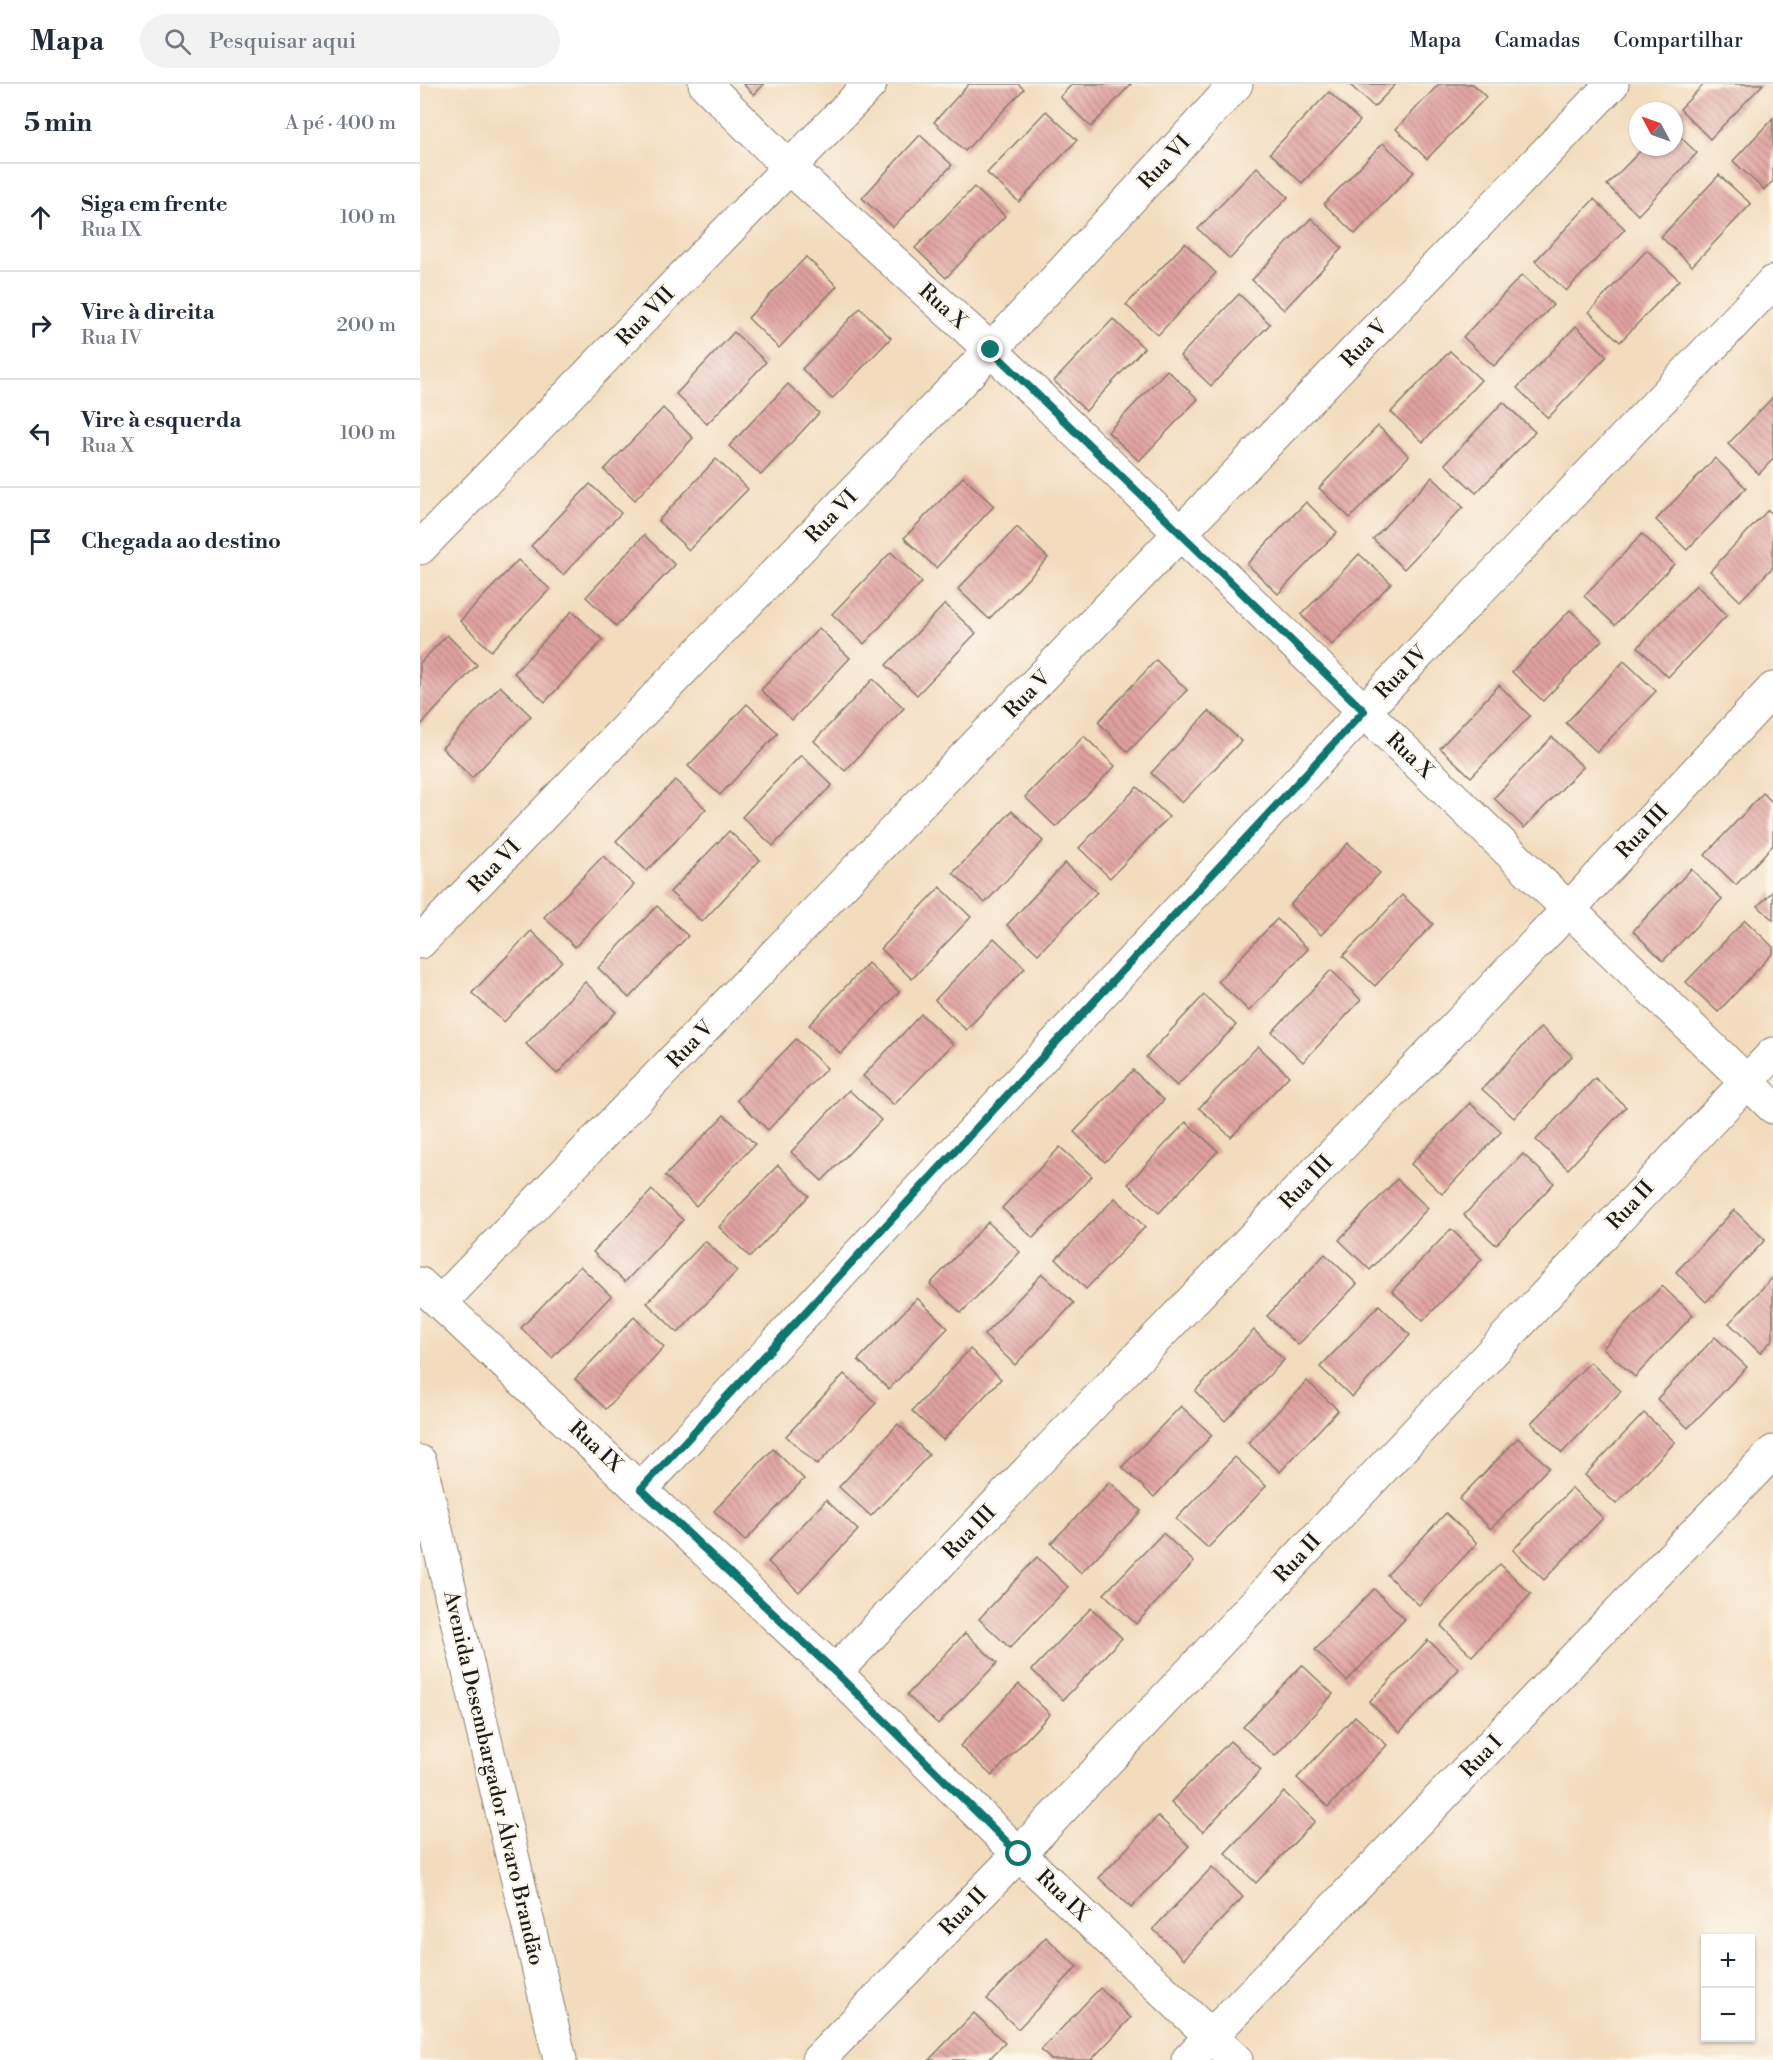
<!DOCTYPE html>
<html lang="pt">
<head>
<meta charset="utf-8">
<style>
	body { margin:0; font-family:"Libre Bodoni",serif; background:#f2f2f3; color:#1f2937 }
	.controls { position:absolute; right:18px; bottom:18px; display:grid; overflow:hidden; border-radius:0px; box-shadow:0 2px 4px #0004 }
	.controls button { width:54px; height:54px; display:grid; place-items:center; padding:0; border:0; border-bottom:2px solid #e0e1e3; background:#fff; color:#1f2937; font:30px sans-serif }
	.compass { position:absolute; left:1209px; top:18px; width:54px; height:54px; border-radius:50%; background:#fff; box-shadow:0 2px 4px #0004; rotate:311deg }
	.stop { position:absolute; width:18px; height:18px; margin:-14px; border:4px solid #0f766e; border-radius:50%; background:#fff }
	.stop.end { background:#0f766e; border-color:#fff; box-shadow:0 2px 6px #0008 }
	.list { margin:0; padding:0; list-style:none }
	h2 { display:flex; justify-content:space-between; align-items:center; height:78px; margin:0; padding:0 24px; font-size:26px }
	h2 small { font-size:20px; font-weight:400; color:#747a83 }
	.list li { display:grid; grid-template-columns:39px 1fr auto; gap:18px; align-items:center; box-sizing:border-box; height:108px; padding:0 24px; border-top:2px solid #e0e1e3 }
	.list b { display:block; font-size:22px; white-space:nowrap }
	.list p { margin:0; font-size:20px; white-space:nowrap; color:#747a83 }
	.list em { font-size:20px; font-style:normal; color:#747a83 }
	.icon { flex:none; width:33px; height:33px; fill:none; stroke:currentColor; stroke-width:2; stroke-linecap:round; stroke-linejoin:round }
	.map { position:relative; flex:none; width:1353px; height:1976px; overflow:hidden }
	header { display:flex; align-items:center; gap:36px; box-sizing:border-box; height:84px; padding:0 30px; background:#fff; border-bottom:2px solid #e0e1e3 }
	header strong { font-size:28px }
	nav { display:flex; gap:33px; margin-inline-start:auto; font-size:21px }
	.search { width:420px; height:54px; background:#f2f2f3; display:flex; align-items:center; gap:15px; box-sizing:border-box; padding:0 21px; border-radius:33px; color:#747a83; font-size:22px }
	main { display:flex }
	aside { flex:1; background:#fff }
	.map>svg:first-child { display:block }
	.building { fill:url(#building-back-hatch) }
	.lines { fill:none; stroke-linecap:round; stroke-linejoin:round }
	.minor-casing { stroke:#887c6d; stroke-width:35 }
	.minor { stroke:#fff; stroke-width:33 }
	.route { stroke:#0f766e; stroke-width:8 }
	.labels { text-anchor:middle; stroke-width:4.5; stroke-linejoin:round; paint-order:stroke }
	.street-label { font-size:21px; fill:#1c1c1c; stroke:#fbf7ec }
</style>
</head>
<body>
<header>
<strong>Mapa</strong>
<div class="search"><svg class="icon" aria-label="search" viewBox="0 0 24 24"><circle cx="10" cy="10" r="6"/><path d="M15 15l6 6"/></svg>Pesquisar aqui</div>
<nav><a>Mapa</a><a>Camadas</a><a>Compartilhar</a></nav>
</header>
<main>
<aside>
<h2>5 min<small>A pé · 400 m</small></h2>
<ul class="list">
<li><svg class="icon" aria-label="ahead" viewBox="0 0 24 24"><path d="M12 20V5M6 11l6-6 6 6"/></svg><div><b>Siga em frente</b><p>Rua IX</p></div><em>100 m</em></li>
<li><svg class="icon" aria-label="right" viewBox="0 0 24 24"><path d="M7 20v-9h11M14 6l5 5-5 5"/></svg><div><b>Vire à direita</b><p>Rua IV</p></div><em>200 m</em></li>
<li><svg class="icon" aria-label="left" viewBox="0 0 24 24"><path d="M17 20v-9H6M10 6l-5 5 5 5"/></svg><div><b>Vire à esquerda</b><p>Rua X</p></div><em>100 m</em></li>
<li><svg class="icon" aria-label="arrive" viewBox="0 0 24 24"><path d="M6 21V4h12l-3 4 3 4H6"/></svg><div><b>Chegada ao destino</b></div></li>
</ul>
</aside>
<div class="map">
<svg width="1353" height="1976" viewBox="0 0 1353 1976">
	<defs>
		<pattern id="building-back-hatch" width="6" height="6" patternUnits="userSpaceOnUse" patternTransform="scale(1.5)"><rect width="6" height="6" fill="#e0a29f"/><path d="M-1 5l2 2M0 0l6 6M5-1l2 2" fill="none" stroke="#b58381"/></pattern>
	</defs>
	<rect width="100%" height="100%" fill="#fbf7ec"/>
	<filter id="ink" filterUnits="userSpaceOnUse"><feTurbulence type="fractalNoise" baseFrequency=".0167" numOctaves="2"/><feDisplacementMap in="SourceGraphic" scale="12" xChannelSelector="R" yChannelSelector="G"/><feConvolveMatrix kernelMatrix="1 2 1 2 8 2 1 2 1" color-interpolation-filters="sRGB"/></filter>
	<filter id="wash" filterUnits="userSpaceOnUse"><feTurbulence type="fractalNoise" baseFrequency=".008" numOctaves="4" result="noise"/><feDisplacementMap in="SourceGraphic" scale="24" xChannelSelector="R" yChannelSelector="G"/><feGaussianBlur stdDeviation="1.35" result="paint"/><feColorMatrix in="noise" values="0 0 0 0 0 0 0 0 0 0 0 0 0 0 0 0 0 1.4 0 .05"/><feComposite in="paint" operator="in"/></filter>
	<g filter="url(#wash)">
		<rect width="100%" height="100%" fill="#f3dcbe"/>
		<g id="blocks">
			<g class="building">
				<polygon points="323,0 344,0 334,11"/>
				<polygon points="549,0 598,0 604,5 545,67 514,38"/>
				<polygon points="652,0 711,0 671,43 640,13"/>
				<polygon points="929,0 976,0 954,23"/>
				<polygon points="1019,0 1053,0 1066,13 1007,75 976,45"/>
				<polygon points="1284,0 1343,0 1290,55 1260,25"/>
				<polygon points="909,8 940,37 882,99 850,69"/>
				<polygon points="626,27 657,56 599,118 567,89"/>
				<polygon points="1353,34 1353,97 1344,106 1313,77"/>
				<polygon points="1254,47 1277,69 1218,131 1187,101 1224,63 1254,63"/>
				<polygon points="500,51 532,81 473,143 442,114"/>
				<polygon points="963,59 994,88 935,150 904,120"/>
				<polygon points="837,83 868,113 810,175 778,145"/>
				<polygon points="1299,91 1331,120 1272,182 1241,153"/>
				<polygon points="554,103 585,132 526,194 495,164"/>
				<polygon points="1174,115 1205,145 1146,207 1115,177"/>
				<polygon points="891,134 922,164 864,226 832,196"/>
				<polygon points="765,159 796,189 738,251 706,221"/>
				<polygon points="1227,166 1259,196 1200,258 1169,228"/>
				<polygon points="386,173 417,202 359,264 328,234"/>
				<polygon points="1102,191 1133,221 1074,282 1043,253"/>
				<polygon points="819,210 850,240 791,302 760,272"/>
				<polygon points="440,224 471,254 412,315 382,285"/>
				<polygon points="693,235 724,264 666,327 634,297"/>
				<polygon points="1156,242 1187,272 1128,334 1097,304"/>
				<polygon points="314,248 346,278 287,340 256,310"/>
				<polygon points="1030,267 1061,296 1003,358 971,328"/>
				<polygon points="747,286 778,315 719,377 688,348"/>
				<polygon points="368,300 399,329 341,391 309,362"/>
				<polygon points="1353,313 1353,375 1339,390 1308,360"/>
				<polygon points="1083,318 1115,348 1056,409 1025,380"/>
				<polygon points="243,324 273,354 215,416 184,386"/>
				<polygon points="958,342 989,372 930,434 899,404"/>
				<polygon points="1295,374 1326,404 1267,466 1236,436"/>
				<polygon points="296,375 328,405 269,466 238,437"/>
				<polygon points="543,393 574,422 516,484 484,454"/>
				<polygon points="1012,393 1043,423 984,485 953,455"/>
				<polygon points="170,400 201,429 143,491 111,462"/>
				<polygon points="886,418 917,448 858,510 827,480"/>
				<polygon points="1348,426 1353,430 1353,483 1320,517 1290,487"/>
				<polygon points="597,443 628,474 569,535 538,505"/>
				<polygon points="1222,450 1254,480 1195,541 1164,512"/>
				<polygon points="224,451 255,481 196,542 166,513"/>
				<polygon points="471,468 502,498 444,560 412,530"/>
				<polygon points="939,470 971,499 912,561 881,531"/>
				<polygon points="98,476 130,505 71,567 40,537"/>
				<polygon points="1276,501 1307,531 1248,593 1218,563"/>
				<polygon points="525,520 556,549 497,611 466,581"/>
				<polygon points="1150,526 1182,556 1123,617 1092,588"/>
				<polygon points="152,527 183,556 125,618 94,589"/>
				<polygon points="399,544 430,574 372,636 341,606"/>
				<polygon points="27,551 57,581 0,642 0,579"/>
				<polygon points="736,576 767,606 708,668 678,638"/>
				<polygon points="1204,577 1236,607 1177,668 1146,639"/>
				<polygon points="453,595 484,624 425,687 394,657"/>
				<polygon points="1079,601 1110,632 1051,693 1020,664"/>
				<polygon points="80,602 111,632 52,694 22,664"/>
				<polygon points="327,620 358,649 300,711 268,682"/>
				<polygon points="789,627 821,657 762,719 731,689"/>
				<polygon points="664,652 695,682 636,743 605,713"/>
				<polygon points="1132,653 1163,683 1104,744 1074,714"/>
				<polygon points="381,671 412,701 353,762 322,733"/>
				<polygon points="255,696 286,725 227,787 196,757"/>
				<polygon points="717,703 749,733 690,794 659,764"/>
				<polygon points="1343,709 1353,719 1353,761 1316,801 1285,771"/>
				<polygon points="592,727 623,757 565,819 533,789"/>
				<polygon points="309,747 340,776 282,838 250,808"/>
				<polygon points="928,759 960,789 901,851 870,821"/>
				<polygon points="183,772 214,801 155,863 124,833"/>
				<polygon points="645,779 677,808 618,870 587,841"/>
				<polygon points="1271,785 1302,815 1243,877 1213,847"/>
				<polygon points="520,803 551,833 492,895 461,865"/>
				<polygon points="1353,807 1353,836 1338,822"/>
				<polygon points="982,811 1013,840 955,902 923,872"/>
				<polygon points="237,822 268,852 209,914 178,884"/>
				<polygon points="857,835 888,865 829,927 798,897"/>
				<polygon points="1325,836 1353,863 1353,869 1298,928 1266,898"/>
				<polygon points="111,847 142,877 84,938 52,909"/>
				<polygon points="574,854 605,884 546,946 515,916"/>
				<polygon points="448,879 479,908 421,970 389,941"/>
				<polygon points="911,886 941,916 883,978 852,948"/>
				<polygon points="165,898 196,928 137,990 106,960"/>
				<polygon points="784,911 816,941 757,1002 726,973"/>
				<polygon points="501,930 533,960 474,1021 443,992"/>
				<polygon points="1121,943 1152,972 1094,1034 1062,1005"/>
				<polygon points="376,955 407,984 348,1046 317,1016"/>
				<polygon points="838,962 869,992 811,1053 779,1024"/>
				<polygon points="713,986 744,1016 685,1078 654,1048"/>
				<polygon points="1175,994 1206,1023 1148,1085 1116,1056"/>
				<polygon points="429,1006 461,1036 402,1097 371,1068"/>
				<polygon points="1050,1019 1081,1048 1022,1110 991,1080"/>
				<polygon points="304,1031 335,1060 276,1122 245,1092"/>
				<polygon points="766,1038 798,1067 739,1129 708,1100"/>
				<polygon points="640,1063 672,1092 613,1154 582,1124"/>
				<polygon points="1103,1070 1134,1099 1076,1161 1044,1131"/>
				<polygon points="358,1081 389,1112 330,1173 299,1143"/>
				<polygon points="977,1095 1008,1124 950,1186 919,1156"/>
				<polygon points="232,1106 263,1136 205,1198 173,1168"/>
				<polygon points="695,1114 725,1143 666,1205 636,1175"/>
				<polygon points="1314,1126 1345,1156 1286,1218 1256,1188"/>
				<polygon points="568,1138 600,1168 541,1229 510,1200"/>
				<polygon points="1031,1145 1062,1175 1003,1237 972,1207"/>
				<polygon points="285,1157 317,1187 258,1249 227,1219"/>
				<polygon points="905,1170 937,1200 878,1261 847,1232"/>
				<polygon points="160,1182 191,1212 132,1274 101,1244"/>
				<polygon points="622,1190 654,1219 595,1281 564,1251"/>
				<polygon points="1353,1193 1353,1255 1340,1269 1309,1239"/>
				<polygon points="1242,1202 1273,1231 1215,1293 1183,1264"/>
				<polygon points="497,1214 528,1244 469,1305 438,1276"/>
				<polygon points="959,1221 990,1251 932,1313 900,1283"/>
				<polygon points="214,1233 244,1263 186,1325 155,1295"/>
				<polygon points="834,1246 864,1276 805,1337 775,1307"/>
				<polygon points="1295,1253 1327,1283 1268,1344 1237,1315"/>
				<polygon points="550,1265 581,1295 523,1356 492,1327"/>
				<polygon points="1170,1278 1201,1307 1142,1369 1111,1339"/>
				<polygon points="424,1290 456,1319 397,1381 366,1352"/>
				<polygon points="887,1297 918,1326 860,1388 828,1359"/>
				<polygon points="761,1322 792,1351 734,1413 702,1383"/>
				<polygon points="1224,1329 1255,1358 1196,1420 1165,1391"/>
				<polygon points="478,1340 509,1371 451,1432 419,1403"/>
				<polygon points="1098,1354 1129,1383 1071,1445 1039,1415"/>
				<polygon points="353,1365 384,1395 325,1457 294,1427"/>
				<polygon points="815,1373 846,1402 788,1464 756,1435"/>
				<polygon points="690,1398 721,1427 661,1489 631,1459"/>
				<polygon points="1152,1404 1183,1434 1124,1496 1093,1466"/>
				<polygon points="406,1416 438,1446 379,1508 348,1478"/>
				<polygon points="1026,1429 1057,1459 999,1521 967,1491"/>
				<polygon points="743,1449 774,1478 716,1540 684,1510"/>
				<polygon points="617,1473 648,1503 590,1564 559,1535"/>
				<polygon points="1080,1480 1111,1510 1052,1572 1021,1542"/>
				<polygon points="954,1505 985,1535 927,1597 895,1566"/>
				<polygon points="671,1524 702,1554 643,1616 612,1586"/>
				<polygon points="545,1549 577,1579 518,1640 487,1611"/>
				<polygon points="1008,1556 1039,1585 980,1648 949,1618"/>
				<polygon points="882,1581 913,1610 855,1672 823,1643"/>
				<polygon points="599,1600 630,1630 572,1692 540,1662"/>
				<polygon points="935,1632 967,1661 908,1723 877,1694"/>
				<polygon points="810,1657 841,1686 783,1748 751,1718"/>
				<polygon points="864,1708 895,1737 836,1799 805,1769"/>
				<polygon points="738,1732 769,1762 711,1824 679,1794"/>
				<polygon points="792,1783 823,1813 764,1875 733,1845"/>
				<polygon points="626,1853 657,1883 598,1945 567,1915"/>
				<polygon points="680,1904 711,1934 671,1976 631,1976 621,1966"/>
				<polygon points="554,1929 585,1959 568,1976 509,1976"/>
			</g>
		</g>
	</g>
	<g filter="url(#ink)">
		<use href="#blocks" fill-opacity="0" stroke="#887c6d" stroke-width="1.5"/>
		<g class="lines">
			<g class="minor-casing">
				<g id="minor">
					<polyline points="285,0 369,83 571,266 1353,1023"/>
					<polyline points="0,464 450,0"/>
					<polyline points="0,858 571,266 816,0"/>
					<polyline points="0,1200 415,1588 599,1770 816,1976"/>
					<polyline points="21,1218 1192,0"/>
					<polyline points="0,1378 140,1976"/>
					<polyline points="221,1405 944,627 1353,198"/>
					<polyline points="415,1588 1149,825 1353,605"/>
					<polyline points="398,1976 599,1770 1353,970"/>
					<polyline points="768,1976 1353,1368"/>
				</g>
			</g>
			<use href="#minor" class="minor"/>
		</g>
	</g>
	<g class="lines" filter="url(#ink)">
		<polyline class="route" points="571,266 944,627 221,1405 415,1588 599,1770"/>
	</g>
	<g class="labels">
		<g class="street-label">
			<text transform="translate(744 78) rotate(-47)" y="7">Rua VI</text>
			<text transform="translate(523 222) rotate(42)" y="7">Rua X</text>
			<text transform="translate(225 232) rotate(-46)" y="7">Rua VII</text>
			<text transform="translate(944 259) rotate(-46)" y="7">Rua V</text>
			<text transform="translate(411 432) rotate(-46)" y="7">Rua VI</text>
			<text transform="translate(981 588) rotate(-46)" y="7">Rua IV</text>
			<text transform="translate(607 610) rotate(-46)" y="7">Rua V</text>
			<text transform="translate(990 671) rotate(44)" y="7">Rua X</text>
			<text transform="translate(1222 747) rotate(-47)" y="7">Rua III</text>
			<text transform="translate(74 782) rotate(-46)" y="7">Rua VI</text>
			<text transform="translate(270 960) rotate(-46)" y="7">Rua V</text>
			<text transform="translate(886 1098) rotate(-46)" y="7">Rua III</text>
			<text transform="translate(1210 1121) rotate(-47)" y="7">Rua II</text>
			<text transform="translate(176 1362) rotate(43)" y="7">Rua IX</text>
			<text transform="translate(549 1448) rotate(-46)" y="7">Rua III</text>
			<text transform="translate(877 1474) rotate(-47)" y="7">Rua II</text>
			<text transform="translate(1061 1672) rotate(-46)" y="7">Rua I</text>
			<text transform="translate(74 1694) rotate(77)" y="7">Avenida Desembargador Álvaro Brandão</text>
			<text transform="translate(643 1811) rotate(44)" y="7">Rua IX</text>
			<text transform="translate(543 1827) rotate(-46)" y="7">Rua II</text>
		</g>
	</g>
</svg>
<div class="controls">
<button>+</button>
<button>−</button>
</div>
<svg class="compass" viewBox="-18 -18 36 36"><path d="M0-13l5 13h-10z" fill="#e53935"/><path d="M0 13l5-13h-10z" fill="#747a83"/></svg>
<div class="stop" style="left:599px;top:1770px"></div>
<div class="stop end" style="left:571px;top:266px"></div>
</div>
</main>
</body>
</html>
